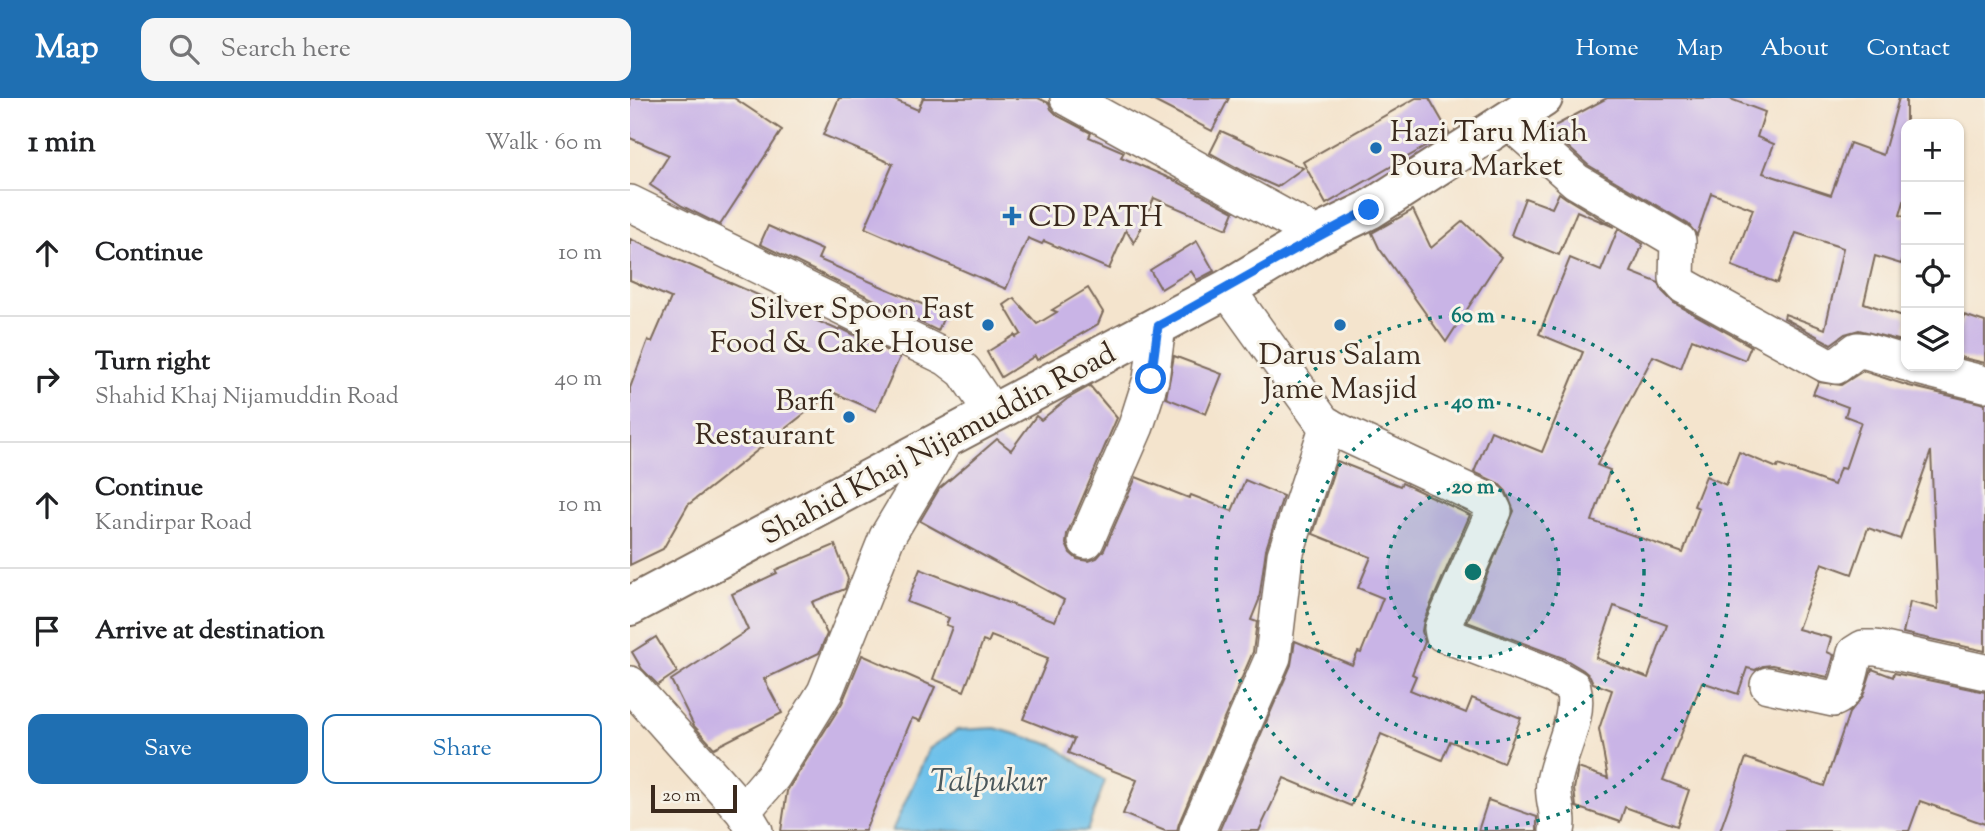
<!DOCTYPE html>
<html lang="en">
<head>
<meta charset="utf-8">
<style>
	body { margin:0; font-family:"Sorts Mill Goudy",serif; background:#f6f6f6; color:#202124 }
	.controls { position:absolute; right:21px; top:21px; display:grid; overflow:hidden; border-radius:14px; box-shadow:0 2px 5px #0004 }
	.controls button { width:63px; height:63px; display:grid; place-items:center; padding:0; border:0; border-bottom:2px solid #e0e0e0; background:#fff; color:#202124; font:35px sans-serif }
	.scale { position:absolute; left:21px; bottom:18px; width:86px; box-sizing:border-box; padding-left:7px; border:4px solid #3b2a1e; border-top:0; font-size:19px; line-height:24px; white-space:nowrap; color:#3b2a1e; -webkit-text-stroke:5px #f7f3e8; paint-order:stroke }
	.stop { position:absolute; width:21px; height:21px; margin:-16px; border:5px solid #1a73e8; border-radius:50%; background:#fff }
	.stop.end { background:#1a73e8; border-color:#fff; box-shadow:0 2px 7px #0008 }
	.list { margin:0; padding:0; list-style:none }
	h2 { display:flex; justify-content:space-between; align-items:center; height:91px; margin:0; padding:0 28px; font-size:30px }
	h2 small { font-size:23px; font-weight:400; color:#757577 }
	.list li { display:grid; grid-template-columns:46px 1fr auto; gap:21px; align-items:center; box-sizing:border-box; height:126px; padding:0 28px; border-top:2px solid #e0e0e0 }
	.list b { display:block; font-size:26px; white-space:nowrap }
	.list p { margin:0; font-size:23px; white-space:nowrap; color:#757577 }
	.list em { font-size:23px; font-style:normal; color:#757577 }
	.actions { display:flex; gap:14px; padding:21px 28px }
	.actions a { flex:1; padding:16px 0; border:2px solid #1f6fb2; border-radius:14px; text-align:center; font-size:24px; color:#1f6fb2 }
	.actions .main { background:#1f6fb2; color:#fff }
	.icon { flex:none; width:38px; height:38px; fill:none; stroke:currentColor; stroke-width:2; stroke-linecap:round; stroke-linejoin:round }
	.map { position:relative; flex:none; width:1355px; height:733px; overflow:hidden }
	header { display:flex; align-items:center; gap:42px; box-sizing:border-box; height:98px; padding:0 35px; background:#1f6fb2; color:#fff }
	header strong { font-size:33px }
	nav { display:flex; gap:38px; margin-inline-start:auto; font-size:24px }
	.search { width:490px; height:63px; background:#f6f6f6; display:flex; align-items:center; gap:18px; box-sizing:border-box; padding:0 24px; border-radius:14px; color:#757577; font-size:26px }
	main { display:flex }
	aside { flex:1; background:#fff }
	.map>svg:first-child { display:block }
	.water { fill:#6ec1ea; stroke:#547684; stroke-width:2 }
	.building { fill:#c9b4e6; fill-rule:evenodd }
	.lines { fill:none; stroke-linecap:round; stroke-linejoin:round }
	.minor-casing { stroke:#7c6b5b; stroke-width:38 }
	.major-casing { stroke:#7c6b5b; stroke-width:42 }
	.minor { stroke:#fff; stroke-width:35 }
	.major { stroke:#fff; stroke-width:38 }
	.route { stroke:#1a73e8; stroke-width:9 }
	.ring { fill:none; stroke:#0f766e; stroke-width:3.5; stroke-dasharray:3.5 7 }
	.poi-dot { fill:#1f6fb2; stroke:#f7f3e8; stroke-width:2.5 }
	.labels { text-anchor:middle; stroke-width:6; stroke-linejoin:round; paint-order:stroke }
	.poi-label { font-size:30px; fill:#3b2a1e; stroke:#f7f3e8; text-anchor:start }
	.street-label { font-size:30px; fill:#3b2a1e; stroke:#f7f3e8 }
	.water-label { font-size:32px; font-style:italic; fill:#4a575b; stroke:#f7f3e8 }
	.centre { fill:#0f766e; stroke:#f7f3e8; stroke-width:3.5 }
	.ring-label { font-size:21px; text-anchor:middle; font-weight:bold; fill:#0f766e; stroke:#f7f3e8; stroke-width:6; stroke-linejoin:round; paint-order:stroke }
</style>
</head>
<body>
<header>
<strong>Map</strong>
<div class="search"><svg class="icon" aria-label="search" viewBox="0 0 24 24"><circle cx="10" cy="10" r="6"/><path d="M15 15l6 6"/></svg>Search here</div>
<nav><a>Home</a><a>Map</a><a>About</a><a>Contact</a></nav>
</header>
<main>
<aside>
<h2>1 min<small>Walk · 60 m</small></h2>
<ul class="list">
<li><svg class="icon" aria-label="ahead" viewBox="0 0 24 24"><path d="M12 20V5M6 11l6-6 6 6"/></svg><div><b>Continue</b></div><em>10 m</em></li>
<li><svg class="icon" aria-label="right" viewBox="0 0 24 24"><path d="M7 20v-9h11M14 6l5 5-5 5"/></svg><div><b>Turn right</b><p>Shahid Khaj Nijamuddin Road</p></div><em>40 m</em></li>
<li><svg class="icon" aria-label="ahead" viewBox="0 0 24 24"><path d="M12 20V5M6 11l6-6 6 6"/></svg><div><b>Continue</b><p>Kandirpar Road</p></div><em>10 m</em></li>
<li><svg class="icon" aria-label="arrive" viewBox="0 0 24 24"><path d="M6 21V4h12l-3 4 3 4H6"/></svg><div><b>Arrive at destination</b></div></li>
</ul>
<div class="actions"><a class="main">Save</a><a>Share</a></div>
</aside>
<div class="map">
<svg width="1355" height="733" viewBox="0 0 1355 733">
	<rect width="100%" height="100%" fill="#f7f3e8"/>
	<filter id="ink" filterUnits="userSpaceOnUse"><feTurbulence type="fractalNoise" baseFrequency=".0143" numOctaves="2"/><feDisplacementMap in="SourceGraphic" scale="14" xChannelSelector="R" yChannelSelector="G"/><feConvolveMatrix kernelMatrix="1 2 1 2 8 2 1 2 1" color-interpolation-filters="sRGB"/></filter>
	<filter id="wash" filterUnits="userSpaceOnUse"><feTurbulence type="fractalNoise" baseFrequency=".00686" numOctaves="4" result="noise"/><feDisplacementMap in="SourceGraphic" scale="28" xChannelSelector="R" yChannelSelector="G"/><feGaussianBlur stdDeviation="1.57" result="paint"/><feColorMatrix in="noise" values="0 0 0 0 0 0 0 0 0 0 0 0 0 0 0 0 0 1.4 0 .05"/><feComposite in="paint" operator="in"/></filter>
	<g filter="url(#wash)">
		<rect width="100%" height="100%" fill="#f4e4cd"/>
		<polygon class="water" points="365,630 423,647 475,683 457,733 262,733 299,651 327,632"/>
		<g id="blocks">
			<g class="building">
				<polygon points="0,0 104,0 152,32 90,127 52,108 20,87 39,57 0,40"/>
				<polygon points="209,0 260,0 288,12 293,0 408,0 419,5 421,11 428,18 461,35 459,39 494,54 491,59 548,84 604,114 597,131 524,100 504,145 496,132 479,171 414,143 412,146 398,140 376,191 235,130 263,66 193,37"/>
				<polygon points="518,0 599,0 582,33"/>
				<polygon points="786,0 799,0 819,35 696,106 673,64"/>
				<polygon points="977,0 1098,0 1135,14 1127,39 1144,46 1133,75 1201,97 1220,45 1253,57 1269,0 1276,0 1276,97 1270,117 1276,119 1276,151 1271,166 1245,158 1234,205 1276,219 1276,244 1229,232 1215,236 1201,246 1154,220 1155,216 1195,231 1213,150 1166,135 1147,185 1102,168 1123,111 1081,95 1067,137 1058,126 958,67 926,38 921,30"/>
				<polygon points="591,33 673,70 647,89 620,77 580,55"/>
				<polygon points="929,95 936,100 984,129 947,113 929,157 881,137 895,100 922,110"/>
				<polygon points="783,112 801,150 833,123 871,159 816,244 749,150 742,135"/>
				<polygon points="138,128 192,152 188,161 315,216 308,233 130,146"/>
				<path d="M988 131 1013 146 1001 174 1029 185 1032 193 1044 205 1121 248 1115 262 1062 241 1051 270 1023 258 967 367 980 372 962 423 1053 455 1069 410 1064 408 1076 378 1096 387 1109 354 1147 370 1148 367 1204 387 1210 370 1215 371 1231 324 1215 318 1218 309 1183 296 1188 284 1211 287 1233 273 1279 288 1355 306V553L1273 535 1280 504 1308 511 1301 353 1270 441 1238 430 1222 476 1192 465 1168 531 1201 540 1197 554 1204 557 1198 579 1142 567 1133 568 1125 572 1117 570 1108 596 1072 584 1033 682 1059 692 1047 728 995 709 990 724 946 709 944 691 948 670 978 680 969 631 982 592 963 585 960 578 953 572 933 560 837 524 884 413 876 393 868 385 844 374 861 333 912 354 953 254 909 236 940 160 971 173ZM984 508 1037 527 1018 580 966 560Z"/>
				<polygon points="0,141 208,232 210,230 270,259 246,313 202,294 58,407 33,451 0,467 0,290 18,242 22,244 41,200 0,182"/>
				<polygon points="567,143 584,173 567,182 561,173 531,191 520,172"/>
				<polygon points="458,190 473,214 468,226 407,262 405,258 371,279 357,254 385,237 386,239 391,236 374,207 384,200 407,226 427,214 422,212"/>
				<polygon points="1334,217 1355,224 1355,265 1329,259 1329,234"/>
				<polygon points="544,258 592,276 576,316 536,300"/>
				<polygon points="460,288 487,320 437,436 436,446 440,455 447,461 459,463 467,460 474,452 506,379 559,400 561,397 602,413 615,382 653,398 636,451 629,502 621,522 627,524 623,554 549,725 547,733 535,733 493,716 507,682 438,655 444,641 393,621 418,560 361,538 358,545 353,543 334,593 303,581 322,529 316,527 319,520 277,504 290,471 425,523 434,502 290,423 309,391 367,341 381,352 406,318 411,322 437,301"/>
				<polygon points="707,363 770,388 772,385 840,417 794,522 792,533 795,544 782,576 786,578 780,592 836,615 842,600 891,620 873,665 820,643 812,662 751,636 721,708 654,680 629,733 589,733 661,567 665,543 722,567 728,554 731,555 753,500 728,490 741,459 683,436"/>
				<polygon points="205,447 218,481 215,491 182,504 197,536 189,555 134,581 152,615 84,650 64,628 41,582 118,532 102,496 147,475 145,472"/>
				<polygon points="26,539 47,574 28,587 12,571 2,554"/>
				<polygon points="232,557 305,589 290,623 282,620 235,733 151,733 157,693 212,605"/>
				<polygon points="1242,571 1263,579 1264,575 1355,594 1355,726 1290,703 1279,733 1090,733 1116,660 1194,688 1219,615 1233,598"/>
				<polygon points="858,702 907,719 907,733 848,733"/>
			</g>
		</g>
	</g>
	<g filter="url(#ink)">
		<use href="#blocks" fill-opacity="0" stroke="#7c6b5b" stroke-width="2"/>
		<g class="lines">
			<g class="minor-casing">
				<g id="minor">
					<polyline points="438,0 687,137"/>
					<polyline points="878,23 946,83 1048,143 1047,180 1054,188 1195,266 1206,268 1227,252 1236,253 1276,265"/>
					<polyline points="0,105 317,260 334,273 363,316"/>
					<path d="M597 191 694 326 859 403 864 413 812 530 813 536 923 578 943 589C951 620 929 653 924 684 921 701 931 717 927 733"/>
					<polyline points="1284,268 1355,286"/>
					<polyline points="456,443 506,328 521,281 528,228"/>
					<polyline points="0,586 113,713 125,733"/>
					<path d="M1138 587 1203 601C1219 596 1221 570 1225 555L1233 550H1246L1355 574"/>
					<polyline points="113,713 143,678 195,594 257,439 315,342"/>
					<polyline points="567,733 643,559 655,457 698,327"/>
				</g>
			</g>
			<g class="major-casing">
				<polyline id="major" points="0,508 597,191 687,137 739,112 913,0"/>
			</g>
			<use href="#minor" class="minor"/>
			<use href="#major" class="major"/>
		</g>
	</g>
	<g class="lines" filter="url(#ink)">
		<path class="route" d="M521 281 528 228C599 190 667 148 739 112"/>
	</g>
	<circle cx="843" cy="474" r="86" fill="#0f766e" fill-opacity=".12"/>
	<g class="ring">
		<circle cx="843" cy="474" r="86"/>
		<circle cx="843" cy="474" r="171"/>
		<circle cx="843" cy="474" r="257"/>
	</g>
	<g class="poi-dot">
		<circle cx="746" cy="50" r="7"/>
		<path d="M378.5 107.5h7v7h7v7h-7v7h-7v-7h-7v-7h7z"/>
		<circle cx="358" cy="227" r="7"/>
		<circle cx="710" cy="227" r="7"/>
		<circle cx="219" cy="319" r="7"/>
	</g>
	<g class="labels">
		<g class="poi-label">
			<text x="760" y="43">Hazi Taru Miah<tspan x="760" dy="34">Poura Market</tspan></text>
			<text x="398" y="128">CD PATH</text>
			<text x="344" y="220" text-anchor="end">Silver Spoon Fast<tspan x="344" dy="34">Food &amp; Cake House</tspan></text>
			<text x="710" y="266" text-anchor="middle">Darus Salam<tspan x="710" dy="34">Jame Masjid</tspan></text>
			<text x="205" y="312" text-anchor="end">Barfi<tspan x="205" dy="34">Restaurant</tspan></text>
		</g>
		<g class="street-label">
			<text transform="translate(308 345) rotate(-28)" y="10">Shahid Khaj Nijamuddin Road</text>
		</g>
		<g class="water-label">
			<text x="359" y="693">Talpukur</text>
		</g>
	</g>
	<circle cx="843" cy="474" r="10" class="centre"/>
	<g class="ring-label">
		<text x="843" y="224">60 m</text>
		<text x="843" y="310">40 m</text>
		<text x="843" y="395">20 m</text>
	</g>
</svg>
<div class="controls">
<button>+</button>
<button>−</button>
<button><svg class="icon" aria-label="locate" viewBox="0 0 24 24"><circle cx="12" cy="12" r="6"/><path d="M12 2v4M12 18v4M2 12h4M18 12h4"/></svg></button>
<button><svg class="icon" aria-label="layers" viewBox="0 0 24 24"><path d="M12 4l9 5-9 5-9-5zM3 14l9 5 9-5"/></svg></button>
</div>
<div class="scale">20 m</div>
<div class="stop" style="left:521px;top:281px"></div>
<div class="stop end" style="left:739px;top:112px"></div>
</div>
</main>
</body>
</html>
